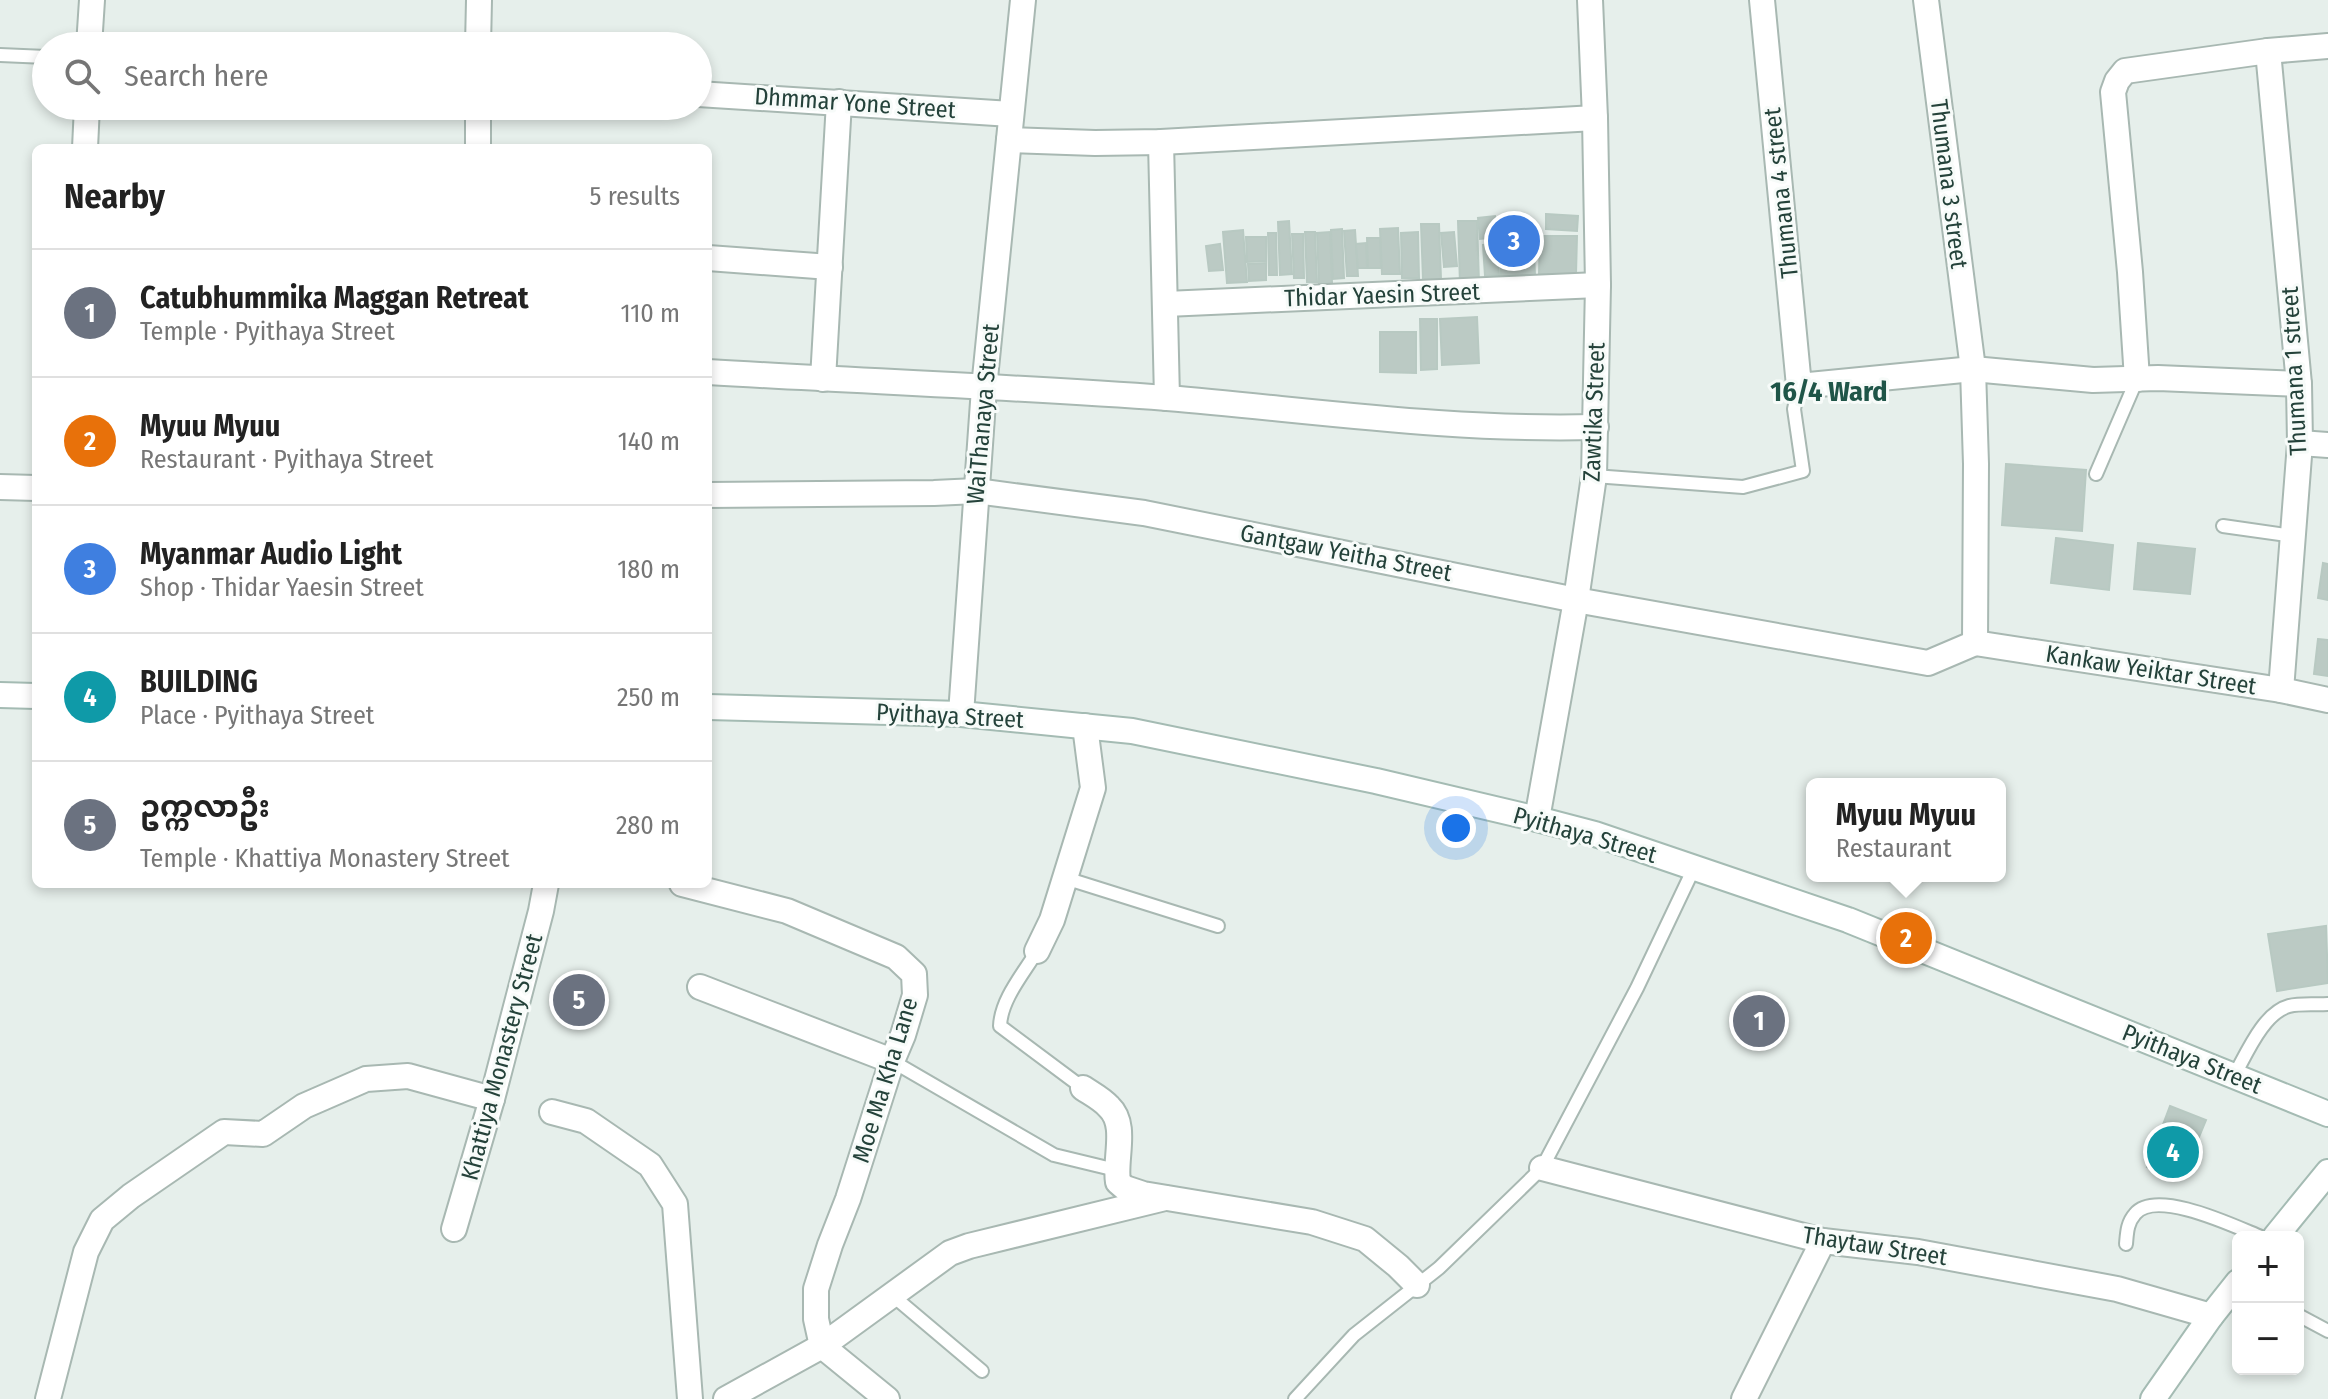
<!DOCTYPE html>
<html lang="en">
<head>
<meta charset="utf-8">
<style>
	body { margin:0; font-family:"Fira Sans Condensed","Noto Sans Myanmar",sans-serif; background:#f2f2f2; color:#222 }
	.controls { position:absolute; right:24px; bottom:24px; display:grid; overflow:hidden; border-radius:12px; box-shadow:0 4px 12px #0003 }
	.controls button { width:72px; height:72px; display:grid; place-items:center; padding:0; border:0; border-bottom:2px solid #e0e0e0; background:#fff; color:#222; font:40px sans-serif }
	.you { position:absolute; left:1456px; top:828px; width:28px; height:28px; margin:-20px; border:6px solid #fff; border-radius:50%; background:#1a73e8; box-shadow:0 0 0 12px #1a73e833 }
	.badge { display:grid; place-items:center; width:52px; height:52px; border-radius:50%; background:#7c3aed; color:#fff; font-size:26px; font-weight:700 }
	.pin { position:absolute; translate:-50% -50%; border:4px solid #fff; box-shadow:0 2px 8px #0006 }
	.popup { position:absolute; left:1806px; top:778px; width:200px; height:104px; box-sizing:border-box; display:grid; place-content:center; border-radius:12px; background:#fff; filter:drop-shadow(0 2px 6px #0005); font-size:26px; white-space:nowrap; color:#767676 }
	.popup b { font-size:30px; color:#222 }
	.popup::after { content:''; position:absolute; left:50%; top:100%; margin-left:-16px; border:16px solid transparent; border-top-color:#fff }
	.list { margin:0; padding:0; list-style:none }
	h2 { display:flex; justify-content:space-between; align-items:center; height:104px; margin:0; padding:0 32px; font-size:34px }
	h2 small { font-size:26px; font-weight:400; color:#767676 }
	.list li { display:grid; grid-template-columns:52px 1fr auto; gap:24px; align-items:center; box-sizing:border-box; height:128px; padding:0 32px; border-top:2px solid #e0e0e0 }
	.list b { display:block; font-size:30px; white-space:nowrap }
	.list p { margin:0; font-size:26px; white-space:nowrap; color:#767676 }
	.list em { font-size:26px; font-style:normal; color:#767676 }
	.icon { flex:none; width:44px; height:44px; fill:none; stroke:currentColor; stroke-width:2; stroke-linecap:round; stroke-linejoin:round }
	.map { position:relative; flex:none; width:2328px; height:1399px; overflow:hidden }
	.search { position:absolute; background:#fff; box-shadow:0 4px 12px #0003; left:32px; top:32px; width:680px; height:88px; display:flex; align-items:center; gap:20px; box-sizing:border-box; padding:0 28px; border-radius:44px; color:#767676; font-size:30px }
	.panel { position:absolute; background:#fff; box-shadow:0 4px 12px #0003; left:32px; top:144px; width:680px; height:744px; border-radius:12px }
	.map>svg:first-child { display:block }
	.building { fill:#bbcac4; stroke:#b8c9c2; stroke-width:2 }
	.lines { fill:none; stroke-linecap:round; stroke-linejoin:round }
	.lane-casing { stroke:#a8b8b2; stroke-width:16 }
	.street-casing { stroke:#a8b8b2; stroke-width:28 }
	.secondary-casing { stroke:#a4bbb3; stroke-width:28 }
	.lane { stroke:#fff; stroke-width:12 }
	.street { stroke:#fff; stroke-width:24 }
	.secondary { stroke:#fff; stroke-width:24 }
	.labels { text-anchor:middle; stroke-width:6; stroke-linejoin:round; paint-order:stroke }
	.street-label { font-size:24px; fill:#24423a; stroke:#f7fbf9 }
	.quarter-label { font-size:28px; font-weight:bold; fill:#1f5548; stroke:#f7fbf9 }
</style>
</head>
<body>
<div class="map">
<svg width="2328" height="1399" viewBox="0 0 2328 1399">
	<rect width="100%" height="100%" fill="#e6efeb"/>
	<g class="building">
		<polygon points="1546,214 1578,216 1577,231 1546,229"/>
		<polygon points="1495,216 1497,237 1480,239 1478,218"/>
		<polygon points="1289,221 1292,274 1280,275 1278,222"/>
		<polygon points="1458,221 1477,221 1479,283 1460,284"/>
		<polygon points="1421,224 1439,224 1441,279 1423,279"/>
		<polygon points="1398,228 1400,274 1382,274 1380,229"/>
		<polygon points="1342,229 1344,278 1333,279 1331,230"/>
		<polygon points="1243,230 1247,282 1227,283 1223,232"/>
		<polygon points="1355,230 1358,276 1347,276 1344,231"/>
		<polygon points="1533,230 1535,275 1501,277 1499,232"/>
		<polygon points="1305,232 1315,232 1317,282 1307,282"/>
		<polygon points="1330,232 1332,283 1319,284 1317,233"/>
		<polygon points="1418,232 1419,278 1402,278 1401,233"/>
		<polygon points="1454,232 1457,266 1444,267 1441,233"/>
		<polygon points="1268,233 1276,233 1277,275 1269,275"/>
		<polygon points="1292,234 1303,234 1304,278 1294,278"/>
		<polygon points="1540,236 1577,236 1576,274 1539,274"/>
		<polygon points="1246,237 1266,237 1266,261 1247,262"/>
		<polygon points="1367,238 1380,238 1381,268 1368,268"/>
		<polygon points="1366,243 1367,268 1358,268 1356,244"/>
		<polygon points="1220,244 1223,270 1209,271 1206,246"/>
		<polygon points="1497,244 1499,275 1485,276 1483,245"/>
		<polygon points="1266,263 1266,280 1249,281 1248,264"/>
		<polygon points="1477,317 1479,363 1442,365 1440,319"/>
		<polygon points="1420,319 1437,319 1437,369 1421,370"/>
		<polygon points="1380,332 1416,332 1416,373 1380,372"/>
		<polygon points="2006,464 2086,470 2082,531 2002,525"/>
		<polygon points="2056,538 2113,545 2109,590 2051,583"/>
		<polygon points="2138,543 2195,549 2190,594 2134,589"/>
		<polygon points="2323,563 2328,564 2328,600 2318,598"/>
		<polygon points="2318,639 2328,640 2328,676 2314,674"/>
		<polygon points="2326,926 2328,983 2277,991 2268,934"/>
		<polygon points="2170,1106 2206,1120 2182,1178 2147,1167"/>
	</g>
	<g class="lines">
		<g class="lane-casing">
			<g id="lane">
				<polyline points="0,55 46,57"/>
				<polyline points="2096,474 2137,379"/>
				<polyline points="1594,476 1743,487 1803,471 1794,409 1799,386"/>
				<polyline points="2223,526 2293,536"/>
				<polyline points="1065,878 1218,926"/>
				<path d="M1037 951C1024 973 1001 999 1000 1026L1083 1088"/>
				<polyline points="892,1061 1054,1155 1116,1170"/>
				<path d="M2234 1076C2246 1055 2263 1013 2289 1006 2301 1003 2316 1005 2328 1004"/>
				<path d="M2126 1244C2127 1233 2127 1223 2135 1214 2156 1188 2236 1227 2261 1237"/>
				<polyline points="892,1295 982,1371"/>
				<polyline points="2298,1315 2328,1331"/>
				<polyline points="1295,1399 1354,1335 1439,1268 1542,1168 1637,988 1694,868"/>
			</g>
		</g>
		<g class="street-casing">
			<g id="street">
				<polyline points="1762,0 1799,386 1973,369 2093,380 2158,378 2299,384"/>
				<polyline points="1926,0 1973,369 1976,464 1975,643"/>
				<polyline points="89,46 92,0"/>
				<polyline points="478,46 479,0"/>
				<polyline points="2268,51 2299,384 2300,443 2281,690"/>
				<polyline points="698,94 1011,114"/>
				<polyline points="478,106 478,148"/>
				<polyline points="1009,140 1095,143 1161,142 1595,118"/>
				<polyline points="1161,142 1167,398"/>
				<polyline points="85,148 87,106"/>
				<polyline points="708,258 830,267"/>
				<polyline points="1166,304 1598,285"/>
				<path d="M708 372C861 381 1014 387 1167 398 1310 410 1452 431 1596 427"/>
				<polyline points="823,379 839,102"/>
				<polyline points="2137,379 2130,272 2113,92 2117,81 2125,71 2268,51 2328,46"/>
				<polyline points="2300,443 2328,445"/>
				<polyline points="0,487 36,488"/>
				<polyline points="708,495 934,493 976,491 1144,513 1576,600 1928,663 1975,643"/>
				<polyline points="1975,643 2281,690 2328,700"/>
				<polyline points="961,714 984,388 1023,0"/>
				<polyline points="1537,819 1576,600 1594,476 1598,285 1595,118 1590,0"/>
				<polyline points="682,884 787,911 896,957 914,974 915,995 903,1035 892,1061 848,1199 830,1245 816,1289 816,1319 822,1346 887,1399"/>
				<polyline points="1037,951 1052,920 1093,788 1085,726"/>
				<polyline points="700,987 892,1061"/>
				<path d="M1083 1088C1092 1094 1102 1099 1109 1107 1128 1125 1114 1159 1118 1182L1125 1188 1143 1194 1312 1222 1365 1239 1398 1266 1417 1285"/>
				<polyline points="552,1112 586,1121 650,1165 675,1204 690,1399"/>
				<polyline points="1542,1168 1823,1241 1918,1252 2117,1289 2211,1316"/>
				<polyline points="454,1229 492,1099 541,911 546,884"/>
				<polyline points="48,1399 86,1252 102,1220 131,1196 224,1132 263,1134 304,1106 366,1079 408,1076 492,1099"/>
				<polyline points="726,1399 822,1346 950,1253 969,1246 1165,1198"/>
				<polyline points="1744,1399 1823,1241"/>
			</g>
		</g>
		<g class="secondary-casing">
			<g id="secondary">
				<polyline points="0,695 36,696"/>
				<polyline points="708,707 961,714 1132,731 1376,781 1537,819 1595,834 1848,920 2328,1114"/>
				<polyline points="2275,1237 2328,1172"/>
				<polyline points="2153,1399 2211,1316 2238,1282"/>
			</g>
		</g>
		<use href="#lane" class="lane"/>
		<use href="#street" class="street"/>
		<use href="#secondary" class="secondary"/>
	</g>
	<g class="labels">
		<g class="street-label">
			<text transform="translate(855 103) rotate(4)" y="8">Dhmmar Yone Street</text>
			<text transform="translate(1949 184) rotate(83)" y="8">Thumana 3 street</text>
			<text transform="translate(1781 193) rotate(-96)" y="8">Thumana 4 street</text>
			<text transform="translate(1382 295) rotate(-2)" y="8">Thidar Yaesin Street</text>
			<text transform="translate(2294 371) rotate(-93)" y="8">Thumana 1 street</text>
			<text transform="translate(1594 412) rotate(-88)" y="8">Zawtika Street</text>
			<text transform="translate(983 414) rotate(-85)" y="8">WaiThanaya Street</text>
			<text transform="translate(1346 553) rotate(11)" y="8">Gantgaw Yeitha Street</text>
			<text transform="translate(2151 670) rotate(9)" y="8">Kankaw Yeiktar Street</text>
			<text transform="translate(950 716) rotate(3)" y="8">Pyithaya Street</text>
			<text transform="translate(1585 835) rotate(16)" y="8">Pyithaya Street</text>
			<text transform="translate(502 1057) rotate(-75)" y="8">Khattiya Monastery Street</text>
			<text transform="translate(2192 1059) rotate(22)" y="8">Pyithaya Street</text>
			<text transform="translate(885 1080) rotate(-73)" y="8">Moe Ma Kha Lane</text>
			<text transform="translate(1875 1246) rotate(9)" y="8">Thaytaw Street</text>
		</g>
		<g class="quarter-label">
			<text x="1829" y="401">16/4 Ward</text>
		</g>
	</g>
</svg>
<div class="controls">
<button>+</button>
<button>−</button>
</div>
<div class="you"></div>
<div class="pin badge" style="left:1759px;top:1021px;background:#6b7280">1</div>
<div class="pin badge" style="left:1906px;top:938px;background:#e8710a">2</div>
<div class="popup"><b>Myuu Myuu</b>Restaurant</div>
<div class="pin badge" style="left:1514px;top:241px;background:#3f7fe0">3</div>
<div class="pin badge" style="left:2173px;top:1152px;background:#0f9aa8">4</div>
<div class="pin badge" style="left:579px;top:1000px;background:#6b7280">5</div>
<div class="search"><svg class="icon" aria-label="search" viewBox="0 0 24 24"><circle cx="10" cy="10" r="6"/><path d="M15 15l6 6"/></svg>Search here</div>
<section class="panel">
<h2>Nearby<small>5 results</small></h2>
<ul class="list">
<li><span class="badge" style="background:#6b7280">1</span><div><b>Catubhummika Maggan Retreat</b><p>Temple · Pyithaya Street</p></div><em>110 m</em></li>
<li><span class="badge" style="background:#e8710a">2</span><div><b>Myuu Myuu</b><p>Restaurant · Pyithaya Street</p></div><em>140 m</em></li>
<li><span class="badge" style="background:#3f7fe0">3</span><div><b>Myanmar Audio Light</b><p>Shop · Thidar Yaesin Street</p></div><em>180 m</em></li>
<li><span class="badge" style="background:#0f9aa8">4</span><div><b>BUILDING</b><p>Place · Pyithaya Street</p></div><em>250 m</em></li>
<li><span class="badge" style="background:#6b7280">5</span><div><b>ဥက္ကလာဦး</b><p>Temple · Khattiya Monastery Street</p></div><em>280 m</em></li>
</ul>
</section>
</div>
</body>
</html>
